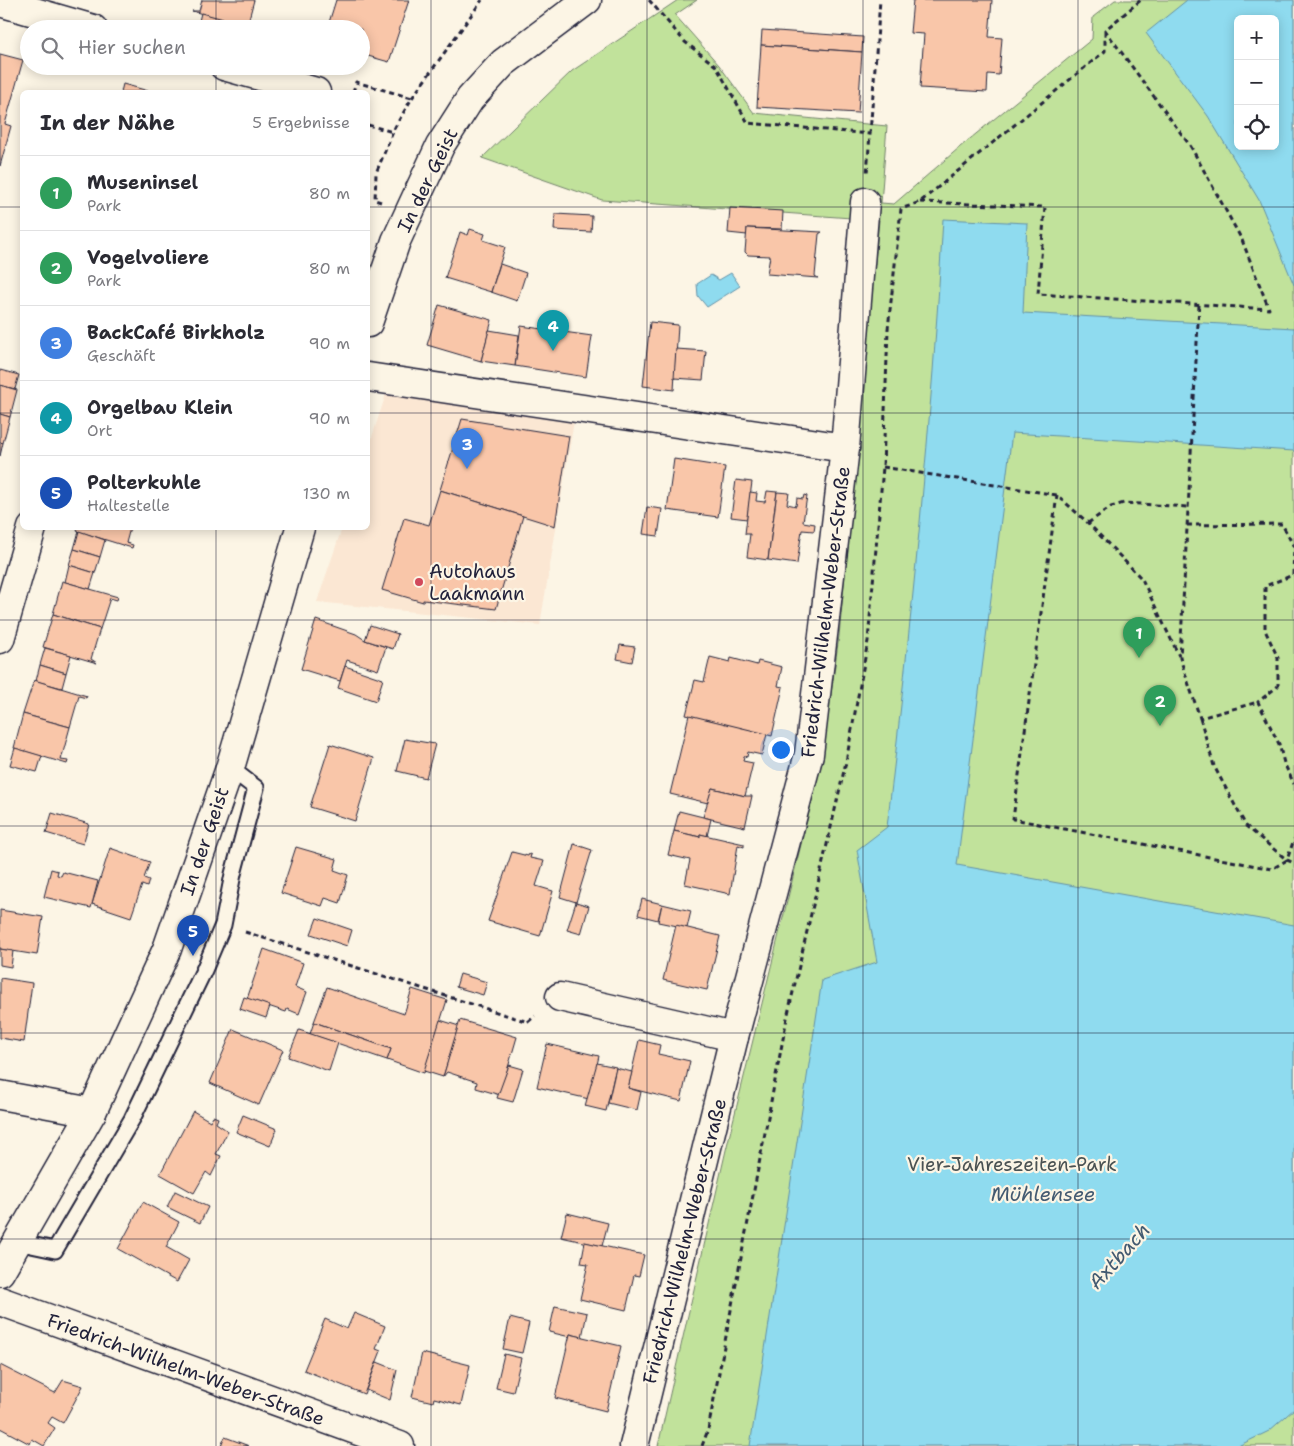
<!DOCTYPE html>
<html lang="de">
<head>
<meta charset="utf-8">
<style>
	body { margin:0; font-family:"Shantell Sans",sans-serif; background:#f7f7f7; color:#2b2b33 }
	.controls { position:absolute; right:15px; top:15px; display:grid; overflow:hidden; border-radius:8px; box-shadow:0 2px 12px #0003 }
	.controls button { width:45px; height:45px; display:grid; place-items:center; padding:0; border:0; border-bottom:1px solid #e1e1e2; background:#fff; color:#2b2b33; font:25px sans-serif }
	.you { position:absolute; left:780px; top:749px; width:18px; height:18px; margin:-12px; border:4px solid #fff; border-radius:50%; background:#1a73e8; box-shadow:0 0 0 8px #1a73e833 }
	.badge { display:grid; place-items:center; width:32px; height:32px; border-radius:50%; background:#0f766e; color:#fff; font-size:16px; font-weight:700 }
	.pin { position:absolute; translate:-50% -41px; filter:drop-shadow(0 1px 2px #0008) }
	.pin::after { content:''; position:absolute; top:26px; width:18px; height:15px; background:inherit; clip-path:polygon(0 0,100% 0,50% 100%) }
	.list { margin:0; padding:0; list-style:none }
	h2 { display:flex; justify-content:space-between; align-items:center; height:65px; margin:0; padding:0 20px; font-size:21px }
	h2 small { font-size:16px; font-weight:400; color:#7c7c81 }
	.list li { display:grid; grid-template-columns:32px 1fr auto; gap:15px; align-items:center; box-sizing:border-box; height:75px; padding:0 20px; border-top:1px solid #e1e1e2 }
	.list b { display:block; font-size:19px; white-space:nowrap }
	.list p { margin:0; font-size:16px; white-space:nowrap; color:#7c7c81 }
	.list em { font-size:16px; font-style:normal; color:#7c7c81 }
	.icon { flex:none; width:28px; height:28px; fill:none; stroke:currentColor; stroke-width:2; stroke-linecap:round; stroke-linejoin:round }
	.map { position:relative; flex:none; width:1294px; height:1446px; overflow:hidden }
	.search { position:absolute; background:#fff; box-shadow:0 2px 12px #0003; left:20px; top:20px; width:350px; height:55px; display:flex; align-items:center; gap:12px; box-sizing:border-box; padding:0 18px; border-radius:28px; color:#7c7c81; font-size:19px }
	.panel { position:absolute; background:#fff; box-shadow:0 2px 12px #0003; left:20px; top:90px; width:350px; height:440px; border-radius:8px }
	.map>svg:first-child { display:block }
	.built { fill:#fbe7d3 }
	.green { fill:#c1e29b; stroke:#72826b; fill-rule:evenodd }
	.water { fill:#8fdbef; stroke:#6391a7; fill-rule:evenodd }
	.building { fill:#f9c6a9; stroke:#22223b }
	.lines { fill:none; stroke-linecap:round; stroke-linejoin:round }
	.service-casing { stroke:#22223b; stroke-width:19 }
	.minor-casing { stroke:#22223b; stroke-width:31 }
	.secondary-casing { stroke:#22223b; stroke-width:31 }
	.path { stroke:#22223b; stroke-width:3; stroke-dasharray:5 4; stroke-linecap:butt }
	.service { stroke:#fcf5e5; stroke-width:15 }
	.minor { stroke:#fcf5e5; stroke-width:28 }
	.secondary { stroke:#fcf5e5; stroke-width:28 }
	.grid { fill:none; stroke:#22223b; stroke-width:1; stroke-opacity:0.55 }
	.poi-dot { fill:#d1495b; stroke:#fcf5e5; stroke-width:2 }
	.labels { text-anchor:middle; stroke-width:4.5; stroke-linejoin:round; paint-order:stroke }
	.street-label { font-size:19px; fill:#22223b; stroke:#fcf5e5 }
	.poi-label { font-size:19px; fill:#22223b; stroke:#fcf5e5; text-anchor:start }
	.park-label { font-size:19px; fill:#4a5253; stroke:#fcf5e5 }
	.water-label { font-size:20px; font-style:italic; fill:#435a71; stroke:#fcf5e5 }
</style>
</head>
<body>
<div class="map">
<svg width="1294" height="1446" viewBox="0 0 1294 1446">
	<rect width="100%" height="100%" fill="#fcf5e5"/>
	<filter id="ink" filterUnits="userSpaceOnUse"><feTurbulence type="fractalNoise" baseFrequency=".02" numOctaves="2"/><feDisplacementMap in="SourceGraphic" scale="10" xChannelSelector="R" yChannelSelector="G"/><feConvolveMatrix kernelMatrix="1 2 1 2 8 2 1 2 1" color-interpolation-filters="sRGB"/></filter>
	<g filter="url(#ink)">
		<polygon class="built" points="387,391 574,421 540,625 317,602 342,528 368,528 368,449"/>
		<path class="green" d="M678 0H697L675 15 719 65 754 113 887 126 881 203 894 204 960 147 1092 39 1093 17 1115 0H1294V1446H658L726 1150 822 759 839 636 879 220 602 200 482 158 572 71ZM1238 19H1275V146H1238Z"/>
		<g class="water">
			<path d="M1187 0H1294V285L1259 200 1208 116 1146 33ZM1238 19H1275V146H1238Z"/>
			<path d="M943 219 1027 223 1023 313 1294 328V451L1012 433 957 865 1294 925V1409L1269 1431 1238 1446H750L822 980 877 962 857 850 887 827C911 625 932 422 943 219Z"/>
			<polygon points="731,273 740,286 707,307 698,296 697,284 711,275 719,280"/>
		</g>
		<g class="building">
			<polygon points="202,0 254,0 247,26 192,11 199,11"/>
			<polygon points="336,0 409,0 389,62 361,54 361,29 327,29"/>
			<polygon points="913,0 992,0 989,37 1002,38 999,75 988,74 987,92 920,88 924,34 910,33"/>
			<polygon points="201,13 235,22 233,29 197,29"/>
			<polygon points="762,30 863,37 862,52 761,45"/>
			<polygon points="761,45 862,52 858,113 757,107"/>
			<polygon points="0,54 23,60 5,124 11,126 0,166"/>
			<polygon points="123,84 152,92 121,92"/>
			<polygon points="730,208 783,211 782,229 747,228 747,235 728,233"/>
			<polygon points="555,214 592,216 591,232 554,230"/>
			<polygon points="747,228 822,232 819,234 815,276 818,278 767,274 770,256 748,255 745,252"/>
			<polygon points="470,229 485,234 483,240 505,247 491,292 445,278 460,232 468,235"/>
			<polygon points="500,264 526,273 517,301 491,292"/>
			<polygon points="439,305 492,320 481,361 427,345"/>
			<polygon points="650,322 678,325 674,390 643,386"/>
			<polygon points="521,326 592,336 586,377 515,366"/>
			<polygon points="489,330 519,335 515,366 481,361"/>
			<polygon points="676,349 706,351 703,380 674,378"/>
			<polygon points="0,370 19,375 15,389 0,385"/>
			<polygon points="0,385 17,390 10,417 0,414"/>
			<polygon points="0,414 10,417 3,443 0,442"/>
			<polygon points="462,419 569,436 555,526 440,490"/>
			<polygon points="0,442 3,443 0,456"/>
			<polygon points="674,459 725,467 718,517 667,510"/>
			<polygon points="736,480 752,482 747,519 731,517"/>
			<polygon points="440,490 523,516 496,609 423,600 423,602 382,590 404,518 429,525"/>
			<polygon points="767,491 777,492 768,560 747,557 750,534 745,534 750,492 757,493 756,501 765,502"/>
			<polygon points="777,492 789,493 787,504 796,506 797,498 803,499 804,495 807,496 803,522 815,524 814,531 802,530 797,564 768,560"/>
			<polygon points="647,507 662,509 658,536 643,534"/>
			<polygon points="78,528 130,528 126,543 133,545 132,548 77,531"/>
			<polygon points="79,531 105,540 100,557 74,549"/>
			<polygon points="74,549 100,557 95,573 69,565"/>
			<polygon points="69,565 95,573 90,589 65,582"/>
			<polygon points="62,581 118,597 117,600 110,598 100,629 53,614"/>
			<polygon points="53,614 100,629 91,659 97,663 43,647"/>
			<polygon points="316,620 356,634 365,640 386,647 378,670 347,660 340,681 301,669"/>
			<polygon points="370,625 398,634 393,649 365,640"/>
			<polygon points="620,645 635,647 632,662 617,659"/>
			<polygon points="45,648 71,655 66,673 40,665"/>
			<polygon points="710,657 730,662 731,658 757,665 758,661 782,667 778,686 783,687 772,736 686,715 695,680 704,682"/>
			<polygon points="40,665 66,673 62,688 36,681"/>
			<polygon points="345,666 383,679 376,701 338,688"/>
			<polygon points="34,680 87,696 86,698 79,696 70,727 23,714"/>
			<polygon points="23,714 70,727 61,760 68,761 67,764 14,748"/>
			<polygon points="689,715 767,734 762,755 748,752 747,757 744,756 743,761 753,763 745,796 712,788 708,803 670,794"/>
			<polygon points="405,739 435,744 426,778 397,771"/>
			<polygon points="330,744 374,758 355,821 310,807"/>
			<polygon points="15,748 42,756 37,772 10,765"/>
			<polygon points="712,788 745,796 752,796 745,827 703,817"/>
			<polygon points="679,811 711,819 707,836 700,834 700,837 674,831"/>
			<polygon points="52,813 89,824 83,844 46,833"/>
			<polygon points="674,831 700,837 700,834 744,844 744,847 738,845 730,894 685,884 690,860 668,855"/>
			<polygon points="574,844 592,850 576,902 560,897"/>
			<polygon points="296,847 337,859 334,870 348,875 340,903 325,898 322,906 281,893"/>
			<polygon points="110,848 150,862 144,878 149,880 147,887 142,885 131,917 92,904"/>
			<polygon points="512,852 528,856 529,854 531,855 530,858 544,861 536,886 553,891 540,936 488,921"/>
			<polygon points="51,869 58,871 57,875 61,876 63,872 98,881 91,908 44,897"/>
			<polygon points="642,899 662,904 658,920 638,915"/>
			<polygon points="576,902 589,906 581,934 567,930"/>
			<polygon points="662,904 691,911 687,928 658,922"/>
			<polygon points="0,910 43,917 37,955 0,949"/>
			<polygon points="317,918 352,930 347,946 311,934"/>
			<polygon points="676,925 720,936 707,990 663,980"/>
			<polygon points="0,949 13,951 11,967 0,965"/>
			<polygon points="264,949 303,963 295,987 307,992 299,1014 287,1009 286,1012 247,999"/>
			<polygon points="460,974 487,982 483,995 456,987"/>
			<polygon points="0,978 32,983 24,1042 0,1038"/>
			<polygon points="327,987 404,1014 412,989 447,1000 424,1073 387,1060 391,1049 314,1022"/>
			<polygon points="244,997 270,1006 266,1018 240,1009"/>
			<polygon points="440,1020 459,1026 443,1077 424,1071"/>
			<polygon points="460,1020 517,1037 500,1095 476,1088 477,1082 447,1072 443,1077"/>
			<polygon points="314,1022 391,1049 387,1060 310,1034"/>
			<polygon points="233,1029 283,1050 259,1105 210,1083"/>
			<polygon points="299,1030 338,1043 329,1071 288,1057"/>
			<polygon points="639,1040 660,1045 658,1054 690,1061 681,1101 628,1088"/>
			<polygon points="547,1044 599,1056 589,1099 537,1087"/>
			<polygon points="597,1063 616,1067 606,1111 585,1106"/>
			<polygon points="509,1065 523,1069 513,1102 497,1098"/>
			<polygon points="616,1068 632,1072 628,1088 641,1092 637,1110 608,1103"/>
			<polygon points="193,1111 210,1121 213,1116 218,1118 216,1123 228,1131 216,1154 221,1156 211,1176 206,1172 194,1193 160,1174"/>
			<polygon points="243,1115 277,1129 270,1146 236,1132"/>
			<polygon points="175,1191 208,1207 200,1223 167,1207"/>
			<polygon points="143,1202 179,1222 166,1247 189,1260 177,1282 118,1249"/>
			<polygon points="567,1213 608,1223 602,1246 561,1237"/>
			<polygon points="585,1242 644,1255 639,1276 634,1275 626,1310 580,1299 588,1264 581,1263"/>
			<polygon points="555,1306 587,1313 582,1337 570,1334 570,1337 549,1332"/>
			<polygon points="354,1313 385,1326 376,1349 381,1351 364,1394 304,1370 325,1319 347,1329"/>
			<polygon points="510,1318 529,1323 522,1353 503,1349"/>
			<polygon points="570,1334 621,1346 606,1411 555,1398"/>
			<polygon points="422,1353 470,1365 461,1405 434,1398 433,1402 412,1397"/>
			<polygon points="504,1354 521,1358 513,1392 496,1388"/>
			<polygon points="377,1362 397,1370 390,1400 366,1390"/>
			<polygon points="0,1365 55,1393 63,1380 83,1386 63,1423 52,1417 48,1423 55,1428 44,1446 32,1439 30,1444 0,1428"/>
			<polygon points="225,1437 249,1446 221,1446"/>
		</g>
		<g class="lines">
			<g class="service-casing">
				<polyline id="service" points="17,1242 55,1250 132,1119 204,970 223,925 233,874 256,788 230,768"/>
			</g>
			<g class="minor-casing">
				<g id="minor">
					<polyline points="0,2 93,29"/>
					<polyline points="224,66 316,92"/>
					<polyline points="368,377 845,448"/>
					<polyline points="0,639 32,528"/>
					<polyline points="560,997 734,1037"/>
					<polyline points="0,1095 92,1112"/>
					<polyline points="0,1301 400,1446"/>
					<polyline points="634,1446 734,1037 809,754 845,448 865,202"/>
				</g>
			</g>
			<g class="secondary-casing">
				<g id="secondary">
					<polyline points="368,323 396,241 440,146 470,99 503,63 587,0"/>
					<polyline points="0,1272 92,1112 167,949 230,768 300,528"/>
				</g>
			</g>
			<g class="path">
				<polyline points="649,0 685,42 716,66 748,123 870,134 867,173"/>
				<polyline points="353,92 356,82 412,98"/>
				<polyline points="368,125 393,132"/>
				<polyline points="870,134 880,0"/>
				<polyline points="381,202 375,200 376,173 395,127 412,98 482,0"/>
				<polyline points="920,202 1045,207 1038,294 1269,309 1242,240 1191,147 1105,30 1141,0"/>
				<polyline points="1199,305 1180,658 1200,718 1258,702"/>
				<polyline points="883,467 1057,495 1088,523 1142,579 1179,656"/>
				<polyline points="1057,495 1013,819 1272,869 1287,860 1294,839"/>
				<polyline points="1088,523 1111,507 1124,503 1188,507"/>
				<polyline points="1187,525 1282,524 1294,547 1293,575 1265,586 1265,630 1278,658 1278,686 1258,702 1279,744 1284,763 1294,784"/>
				<polyline points="1200,718 1214,766 1246,826 1287,860 1294,863"/>
				<polyline points="245,932 528,1022 535,1016"/>
				<polyline points="702,1446 708,1430 787,1018 846,762 868,641 883,467 888,329 901,209 920,202 1105,51 1105,30"/>
			</g>
			<use href="#service" class="service"/>
			<use href="#minor" class="minor"/>
			<use href="#secondary" class="secondary"/>
		</g>
	</g>
	<path class="grid" d="M216 0V29M431 0V1446M647 0V1446M863 0V1446M1078 0V1446M216 66V92M0 207H22M368 207H1294M0 413H22M368 413H1294M216 528V1446M0 620H1294M0 826H1294M0 1033H1294M0 1239H1294"/>
	<circle class="poi-dot" cx="419" cy="582" r="5"/>
	<g class="labels">
		<g class="street-label">
			<text transform="translate(427 180) rotate(-64)" y="7">In der Geist</text>
			<text transform="translate(825 612) rotate(-83)" y="7">Friedrich-Wilhelm-Weber-Straße</text>
			<text transform="translate(204 841) rotate(-71)" y="7">In der Geist</text>
			<text transform="translate(684 1241) rotate(-76)" y="7">Friedrich-Wilhelm-Weber-Straße</text>
			<text transform="translate(186 1369) rotate(20)" y="7">Friedrich-Wilhelm-Weber-Straße</text>
		</g>
		<g class="poi-label">
			<text x="429" y="578">Autohaus<tspan x="429" dy="22">Laakmann</tspan></text>
		</g>
		<g class="park-label">
			<text x="1012" y="1171">Vier-Jahreszeiten-Park</text>
		</g>
		<g class="water-label">
			<text x="1043" y="1201">Mühlensee</text>
			<text transform="translate(1119 1256) rotate(-48)" y="7">Axtbach</text>
		</g>
	</g>
</svg>
<div class="controls">
<button>+</button>
<button>−</button>
<button><svg class="icon" aria-label="locate" viewBox="0 0 24 24"><circle cx="12" cy="12" r="6"/><path d="M12 2v4M12 18v4M2 12h4M18 12h4"/></svg></button>
</div>
<div class="you"></div>
<div class="pin badge" style="left:1139px;top:658px;background:#2e9e5b">1</div>
<div class="pin badge" style="left:1160px;top:726px;background:#2e9e5b">2</div>
<div class="pin badge" style="left:467px;top:469px;background:#3f7fe0">3</div>
<div class="pin badge" style="left:553px;top:351px;background:#0f9aa8">4</div>
<div class="pin badge" style="left:193px;top:956px;background:#1a4fb4">5</div>
<div class="search"><svg class="icon" aria-label="search" viewBox="0 0 24 24"><circle cx="10" cy="10" r="6"/><path d="M15 15l6 6"/></svg>Hier suchen</div>
<section class="panel">
<h2>In der Nähe<small>5 Ergebnisse</small></h2>
<ul class="list">
<li><span class="badge" style="background:#2e9e5b">1</span><div><b>Museninsel</b><p>Park</p></div><em>80 m</em></li>
<li><span class="badge" style="background:#2e9e5b">2</span><div><b>Vogelvoliere</b><p>Park</p></div><em>80 m</em></li>
<li><span class="badge" style="background:#3f7fe0">3</span><div><b>BackCafé Birkholz</b><p>Geschäft</p></div><em>90 m</em></li>
<li><span class="badge" style="background:#0f9aa8">4</span><div><b>Orgelbau Klein</b><p>Ort</p></div><em>90 m</em></li>
<li><span class="badge" style="background:#1a4fb4">5</span><div><b>Polterkuhle</b><p>Haltestelle</p></div><em>130 m</em></li>
</ul>
</section>
</div>
</body>
</html>
